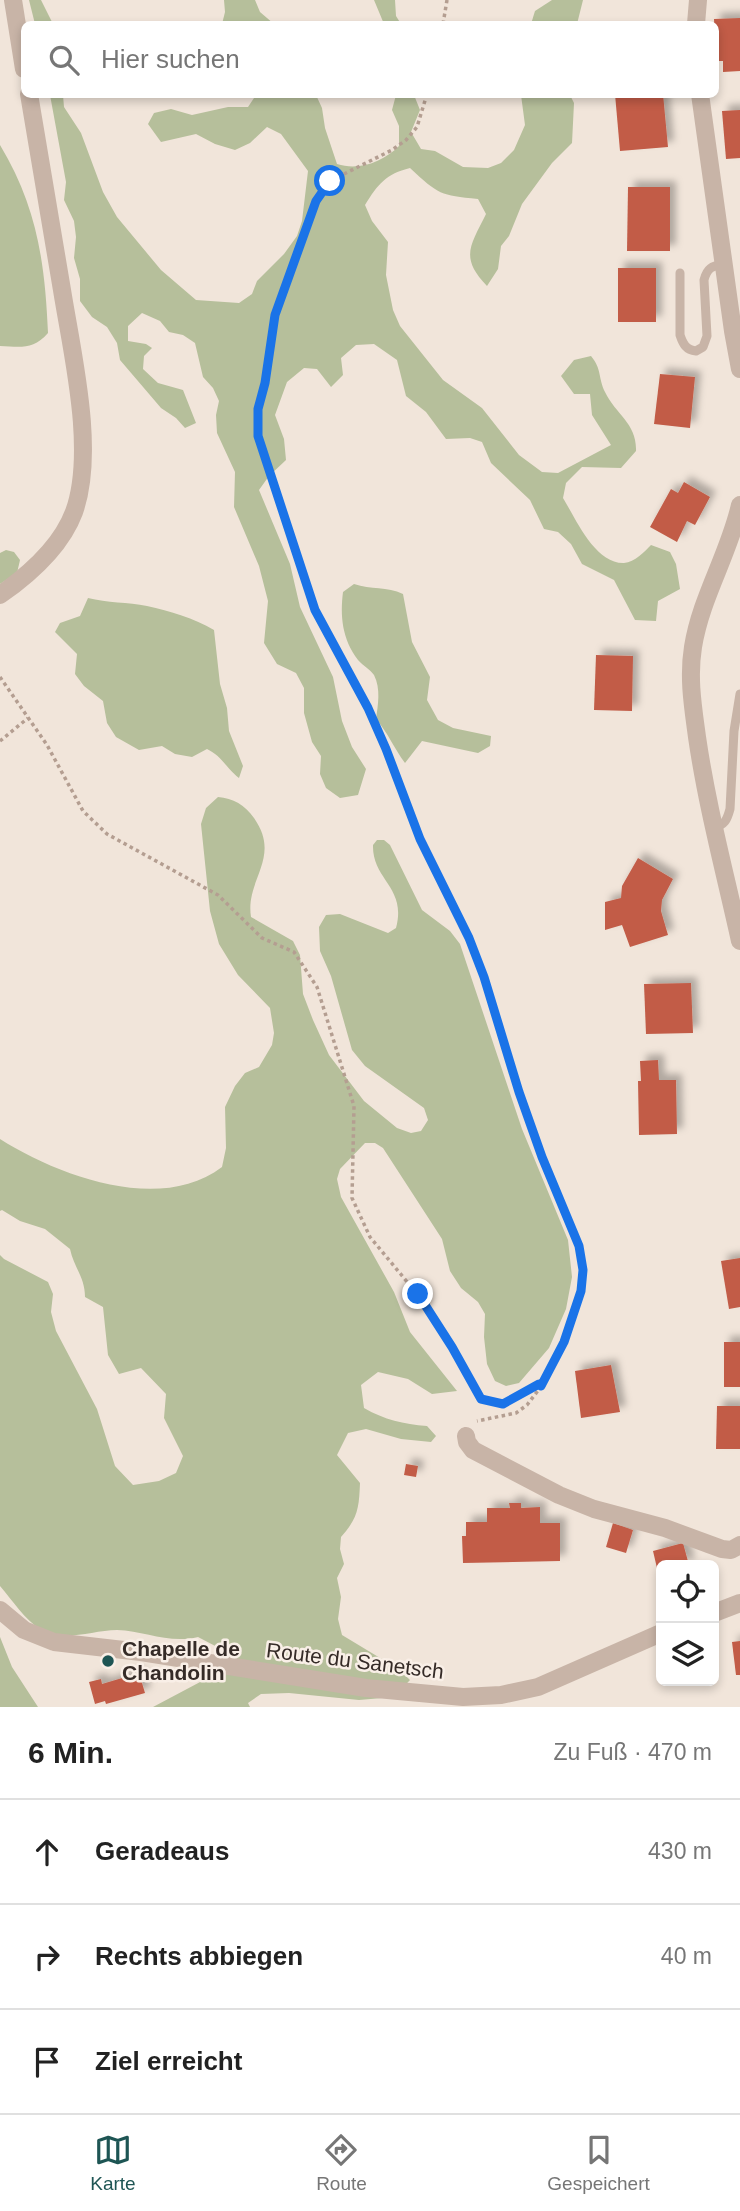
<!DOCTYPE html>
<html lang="de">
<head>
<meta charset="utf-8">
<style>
	body { margin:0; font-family:Arial,sans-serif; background:#f6f6f6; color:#222 }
	.controls { position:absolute; right:21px; bottom:21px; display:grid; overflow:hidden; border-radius:10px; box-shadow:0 4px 10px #0003 }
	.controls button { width:63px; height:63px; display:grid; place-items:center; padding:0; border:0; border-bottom:2px solid #e0e0e0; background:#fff; color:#222; font:35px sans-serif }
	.stop { position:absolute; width:21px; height:21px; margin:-16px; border:5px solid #1a73e8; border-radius:50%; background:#fff }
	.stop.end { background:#1a73e8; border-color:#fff; box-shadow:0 2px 7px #0008 }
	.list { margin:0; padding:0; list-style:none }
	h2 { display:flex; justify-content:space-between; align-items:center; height:91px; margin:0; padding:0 28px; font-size:30px }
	h2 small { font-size:23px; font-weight:400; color:#767676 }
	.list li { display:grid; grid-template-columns:46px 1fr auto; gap:21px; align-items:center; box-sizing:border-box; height:105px; padding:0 28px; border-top:2px solid #e0e0e0 }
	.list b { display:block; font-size:26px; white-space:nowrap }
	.list em { font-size:23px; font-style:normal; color:#767676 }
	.icon { flex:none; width:38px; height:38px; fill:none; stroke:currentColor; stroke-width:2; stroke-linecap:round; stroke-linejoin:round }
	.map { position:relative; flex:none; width:740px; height:1707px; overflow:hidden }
	.search { position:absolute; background:#fff; box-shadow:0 4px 10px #0003; left:21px; right:21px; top:21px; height:77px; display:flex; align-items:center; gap:18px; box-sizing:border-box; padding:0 24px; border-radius:10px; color:#767676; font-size:26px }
	.sheet { height:406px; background:#fff }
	nav { display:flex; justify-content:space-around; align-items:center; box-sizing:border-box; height:98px; border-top:2px solid #e0e0e0; background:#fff; font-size:19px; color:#767676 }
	nav a { display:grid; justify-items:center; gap:4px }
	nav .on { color:#1e5554 }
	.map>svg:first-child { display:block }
	.green { fill:#b6bf9b }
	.building { fill:#c25c47; filter:url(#shadow) }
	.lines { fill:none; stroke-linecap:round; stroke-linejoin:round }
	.path { stroke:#b49e91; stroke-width:3.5; stroke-dasharray:3.5 3.5; stroke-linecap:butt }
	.service { stroke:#c8b4a7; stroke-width:9 }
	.minor { stroke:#c8b4a7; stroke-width:18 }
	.tertiary { stroke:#c8b4a7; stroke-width:18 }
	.route { stroke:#1a73e8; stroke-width:9 }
	.poi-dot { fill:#1e5554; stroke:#f9efe7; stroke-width:2.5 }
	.labels { text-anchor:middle; stroke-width:5; stroke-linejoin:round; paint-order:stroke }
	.poi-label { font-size:21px; font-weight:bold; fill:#352b27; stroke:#f9efe7; text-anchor:start }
	.street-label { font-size:21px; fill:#352b27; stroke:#f9efe7 }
</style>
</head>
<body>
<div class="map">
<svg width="740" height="1707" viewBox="0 0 740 1707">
	<defs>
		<filter id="shadow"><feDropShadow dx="6" dy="-6" stdDeviation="3.5" flood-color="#0004"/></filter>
	</defs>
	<rect width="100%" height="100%" fill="#f1e5da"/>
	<g class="green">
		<polygon points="29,0 41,0 53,24 35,24"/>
		<polygon points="224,0 255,0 260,12 274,24 222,24 225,12"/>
		<polygon points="374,0 395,0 396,16 401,24 384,24"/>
		<polygon points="552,0 583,0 577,24 531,24 535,11"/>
		<path d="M50 95H63L64 107 81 133 103 192 117 217 161 270 196 300 239 303 252 294 257 281 284 254 297 236 302 221 308 171 281 134 267 127 250 143 235 150 215 144 196 134 161 142 148 124 154 113 171 109 192 115 228 107H248L256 95H316L322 108 325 128 337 164C359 171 383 162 399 146V126L392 110 396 95H414L420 110 411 132 421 149 435 151 463 167 488 168 501 163 514 150 525 125 521 95H570L574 103 572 143 552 163 522 204 509 236 501 246 498 269 487 286C459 257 471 245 486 214L478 199C440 195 439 195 410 168 386 174 378 184 365 205L372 221 388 242 386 275 393 310 400 326 443 380 482 408 519 455 542 472 558 473 611 445 592 415 590 394H574L561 376 574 360 591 356C602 369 598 378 605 392 616 415 637 423 636 451L621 468 582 467 566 483 563 498C576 519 595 564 624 563 635 562 644 552 651 545L670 552 676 564 680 589 658 601 656 621 635 620 614 580 582 564 571 544 558 532 544 529 530 500 491 463 482 442 470 438 446 439 426 412 406 396 397 360 374 344 356 345 341 358 343 375 331 387 317 369 304 368 287 382 275 415 284 439 286 460 269 476 259 490 290 564 300 607 333 677 342 721 352 747 366 769 358 795 340 798 326 788 320 774 321 756 312 742 304 713V688L296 673 277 664 264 643 268 601 259 566 234 507 235 472 217 433 216 415 219 401 213 388 203 377 195 343 183 335 169 332 160 321 142 313 128 326V341L146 344 152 348 144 356 143 369 158 383 183 390 196 423 185 428 176 418 161 408 120 360 117 343 107 327 92 317 80 301V279L74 258 76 237 74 221 64 200 66 182Z"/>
		<path d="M0 145C37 206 45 263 48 333 33 350 21 347 0 346Z"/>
		<polygon points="6,550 14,552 20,560 17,573 0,584 0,553"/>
		<path d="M354 584C371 590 387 586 403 594L412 642 430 677 427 700 438 720 453 728 491 736 490 746 478 753 422 741 405 763C394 748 388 733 376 719 378 705 381 689 374 675 370 669 363 666 358 660 342 639 340 616 343 592Z"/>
		<path d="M88 598C107 603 128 602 147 606 170 611 194 618 214 630L220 684 227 708 229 731 243 766 239 778C225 767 223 757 207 749L192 757 175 754 162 746 139 750 116 737 107 723 103 701 84 686 75 674 77 654 55 632 60 623 80 616Z"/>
		<path d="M218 797C233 798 245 805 254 818 282 858 245 879 251 917L293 941 300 955 303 994 313 1020 329 1055 364 1101 397 1128 411 1133 421 1131 428 1120 424 1108 365 1066 352 1050 331 976 320 951 319 927 326 915 340 914 388 933 396 928C407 887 372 880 373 845L377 840H384L390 845 422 910 450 931 460 944 522 1129 568 1240 572 1277 566 1309 549 1348 519 1383 506 1386 495 1381 487 1364 484 1337 485 1314 478 1302 461 1288 450 1271 442 1239 383 1148 375 1143H365L340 1169 337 1179 341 1197 394 1292 410 1332 457 1391 432 1394 408 1379 378 1372 361 1385 364 1408C385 1420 403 1424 427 1426L436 1436 431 1442 401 1439 366 1429 348 1433 337 1455 360 1483C359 1508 358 1518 341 1537L340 1549 344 1564 337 1578 341 1597 338 1619 342 1635 400 1670 410 1680 394 1697 359 1700 289 1693 261 1694 248 1703 250 1707H153L202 1681 225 1654 221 1649 198 1637C169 1644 145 1631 117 1630 93 1630 64 1643 41 1630 24 1619 13 1601 0 1586V1255L4 1259 48 1282 53 1294 51 1312 56 1331 97 1409 115 1466 133 1485 159 1481 176 1473 183 1456 164 1418 166 1394 141 1368 119 1374 108 1355 103 1307 85 1297C85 1277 74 1268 70 1249L45 1229 20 1221 2 1210 0 1211V1139C59 1176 160 1214 222 1167L226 1148 225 1107 235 1086 245 1073 259 1067 272 1045 274 1033 270 1008 238 975 219 944 210 911 201 824 206 808Z"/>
		<polygon points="0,1637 12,1667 38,1707 0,1707"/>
	</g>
	<g class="building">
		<polygon points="740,18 740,71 723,72 723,61 716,61 714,19"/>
		<polygon points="615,94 663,94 668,147 620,151"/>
		<polygon points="740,110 740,158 726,159 722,111"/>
		<polygon points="628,187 670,187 670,251 627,251"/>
		<rect x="618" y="268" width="38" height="54"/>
		<polygon points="660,374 695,377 690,428 654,424"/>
		<polygon points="684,482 710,497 695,525 687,521 677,542 650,527 671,489 678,493"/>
		<polygon points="596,655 633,656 632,711 594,710"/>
		<polygon points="638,858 673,879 662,900 661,911 668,935 630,947 622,925 605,930 605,902 621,898 622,886"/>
		<polygon points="691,983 693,1033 646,1034 644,984"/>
		<polygon points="658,1060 659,1080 676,1080 677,1134 639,1135 638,1081 641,1081 640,1061"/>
		<polygon points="740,1258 740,1307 729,1309 721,1261"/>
		<rect x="724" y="1342" width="16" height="45"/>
		<polygon points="611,1365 620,1412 581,1418 575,1371"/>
		<polygon points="717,1406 740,1406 740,1449 716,1449"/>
		<polygon points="406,1464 418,1466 416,1477 404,1475"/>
		<polygon points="509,1503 521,1503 521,1508 540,1507 540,1523 560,1523 560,1561 463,1563 462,1536 466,1536 466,1522 487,1522 487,1508 510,1508"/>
		<polygon points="613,1523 633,1530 626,1553 606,1547"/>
		<polygon points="683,1543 689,1565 661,1565 660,1581 653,1551"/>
		<polygon points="740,1641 740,1675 736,1675 732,1642"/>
		<polygon points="139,1673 145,1693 106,1704 105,1701 95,1704 89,1682 101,1679 102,1684"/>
	</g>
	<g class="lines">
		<g class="path">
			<polyline points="443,24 447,0"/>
			<polyline points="427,94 417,127 406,140 392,150 330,181 316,201 272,327 265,383 258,409 258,437 315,610 368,708 386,749 420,839 469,938 484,977 519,1092 542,1157 579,1246 583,1271 581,1291 564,1342 546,1380 527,1405 516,1413 477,1421"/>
			<polyline points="0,677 47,745 83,811 107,834 218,895 262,938 294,952 317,987 354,1106 352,1198 370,1237 418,1295 452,1347 481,1399 503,1404 539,1384 541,1386"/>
			<polyline points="0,741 28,718"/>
		</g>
		<g class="service">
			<path d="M680 273V335C683 344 686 350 696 351L703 347 707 336 704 280C707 268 712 266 723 264"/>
			<path d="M713 828C725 825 727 820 730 809L734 731 740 694"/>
		</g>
		<g class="minor">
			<polyline points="13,0 24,69"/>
			<path d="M0 595C30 574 61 547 74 512 96 451 72 353 62 290 51 225 40 160 29 94"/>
			<polyline points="466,1436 467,1442 473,1450 559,1495 594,1509 665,1528 722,1549 731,1550 740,1545"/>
		</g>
		<g class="tertiary">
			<polyline points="696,24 698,0"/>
			<polyline points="700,94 733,331 740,369"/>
			<path d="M740 505C729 554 701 597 693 647 688 678 693 707 697 737 707 806 725 873 740 941"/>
			<polyline points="0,1610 24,1630 54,1642 141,1652 366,1688 463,1697 501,1695 538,1687 661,1633"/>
			<polyline points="714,1613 740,1603"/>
		</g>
	</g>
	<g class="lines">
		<polyline class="route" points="330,181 316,201 275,315 265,383 258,409 258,436 315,610 368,708 386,749 420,839 469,938 484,977 519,1092 542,1157 579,1246 583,1270 581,1291 564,1342 541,1386 539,1384 503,1404 481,1399 452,1347 418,1294"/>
	</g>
	<circle class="poi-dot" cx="108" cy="1661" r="7"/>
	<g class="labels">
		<g class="poi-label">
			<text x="122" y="1656">Chapelle de<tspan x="122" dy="24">Chandolin</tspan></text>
		</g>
		<g class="street-label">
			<text transform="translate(355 1661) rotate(7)" y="7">Route du Sanetsch</text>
		</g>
	</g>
</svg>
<div class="controls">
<button><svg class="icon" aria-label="locate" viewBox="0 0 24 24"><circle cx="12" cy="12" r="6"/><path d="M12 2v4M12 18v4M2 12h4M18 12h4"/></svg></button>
<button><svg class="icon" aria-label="layers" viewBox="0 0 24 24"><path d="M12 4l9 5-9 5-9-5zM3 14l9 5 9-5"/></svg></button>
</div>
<div class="stop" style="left:330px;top:181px"></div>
<div class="stop end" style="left:418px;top:1294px"></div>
<div class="search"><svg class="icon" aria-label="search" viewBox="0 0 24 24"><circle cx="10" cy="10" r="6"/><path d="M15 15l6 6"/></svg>Hier suchen</div>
</div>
<section class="sheet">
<h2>6 Min.<small>Zu Fuß · 470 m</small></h2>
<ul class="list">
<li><svg class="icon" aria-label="ahead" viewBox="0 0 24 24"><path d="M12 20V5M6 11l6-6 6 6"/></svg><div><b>Geradeaus</b></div><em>430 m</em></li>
<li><svg class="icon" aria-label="right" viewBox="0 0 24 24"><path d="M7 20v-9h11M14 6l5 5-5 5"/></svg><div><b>Rechts abbiegen</b></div><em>40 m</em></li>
<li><svg class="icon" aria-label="arrive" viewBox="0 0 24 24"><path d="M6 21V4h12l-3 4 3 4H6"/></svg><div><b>Ziel erreicht</b></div></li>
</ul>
</section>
<nav>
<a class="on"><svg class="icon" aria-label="map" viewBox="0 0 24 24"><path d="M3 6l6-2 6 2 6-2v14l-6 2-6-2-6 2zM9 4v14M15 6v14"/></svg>Karte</a>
<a><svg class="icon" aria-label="directions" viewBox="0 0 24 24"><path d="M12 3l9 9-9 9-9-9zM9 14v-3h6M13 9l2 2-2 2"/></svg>Route</a>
<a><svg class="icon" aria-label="saved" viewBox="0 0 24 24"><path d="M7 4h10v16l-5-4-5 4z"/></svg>Gespeichert</a>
</nav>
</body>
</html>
